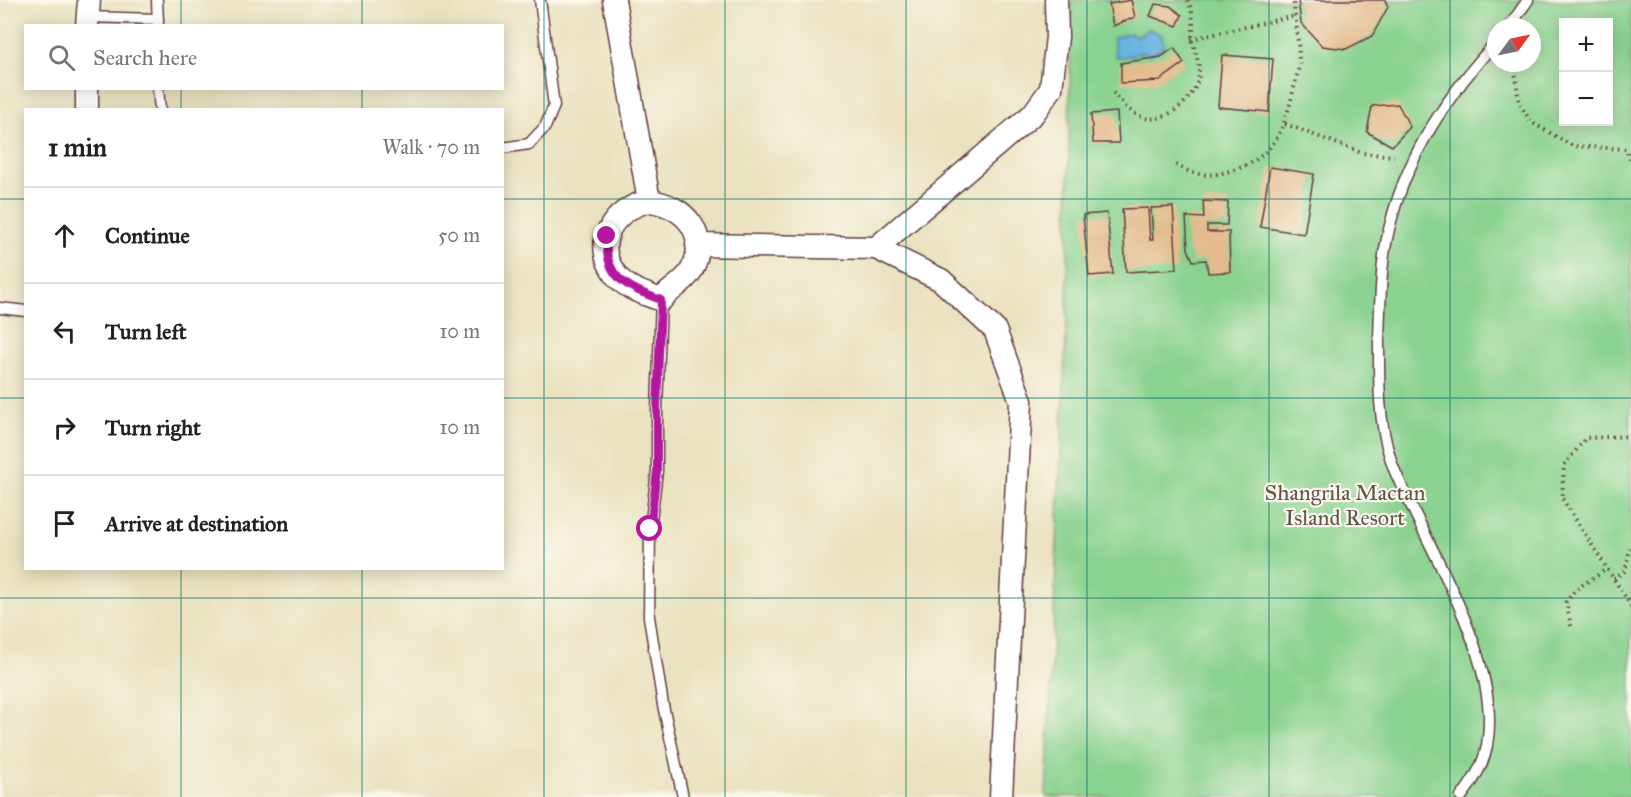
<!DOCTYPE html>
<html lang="en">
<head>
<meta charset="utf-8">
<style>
	body { margin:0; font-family:"IM FELL Great Primer",serif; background:#f2f2f2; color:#202124 }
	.controls { position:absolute; right:18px; top:18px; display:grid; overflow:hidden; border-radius:0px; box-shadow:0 3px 15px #0003 }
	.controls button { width:54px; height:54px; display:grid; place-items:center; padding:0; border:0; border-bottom:2px solid #e0e0e0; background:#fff; color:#202124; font:30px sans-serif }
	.compass { position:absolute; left:1487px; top:18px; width:54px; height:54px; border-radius:50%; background:#fff; box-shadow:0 3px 15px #0003; rotate:57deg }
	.stop { position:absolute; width:18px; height:18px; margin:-14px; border:4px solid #b5179e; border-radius:50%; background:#fff }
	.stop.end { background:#b5179e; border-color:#fff; box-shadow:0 2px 6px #0008 }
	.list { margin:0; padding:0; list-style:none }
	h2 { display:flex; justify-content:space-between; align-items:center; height:78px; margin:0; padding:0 24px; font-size:26px }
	h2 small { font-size:20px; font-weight:400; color:#757577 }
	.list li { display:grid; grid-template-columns:39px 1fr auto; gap:18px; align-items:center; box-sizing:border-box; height:96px; padding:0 24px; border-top:2px solid #e0e0e0 }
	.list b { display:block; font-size:22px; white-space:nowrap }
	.list em { font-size:20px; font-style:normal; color:#757577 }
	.icon { flex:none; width:33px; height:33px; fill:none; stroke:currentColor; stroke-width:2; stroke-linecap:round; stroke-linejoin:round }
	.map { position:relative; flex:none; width:1631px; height:797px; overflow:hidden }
	.search { position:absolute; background:#fff; box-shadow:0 3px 15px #0003; left:24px; top:24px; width:480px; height:66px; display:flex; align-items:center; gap:15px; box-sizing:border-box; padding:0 21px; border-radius:0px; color:#757577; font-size:22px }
	.panel { position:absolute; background:#fff; box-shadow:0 3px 15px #0003; left:24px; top:108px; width:480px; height:462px; border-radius:0px }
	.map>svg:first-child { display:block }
	.green { fill:#89d28f; stroke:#6a785d; stroke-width:1.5; fill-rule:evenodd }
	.water { fill:#68b3e0; stroke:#596986; stroke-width:1.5 }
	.building { fill:#e3bb8c }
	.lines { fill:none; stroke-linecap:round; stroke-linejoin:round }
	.service-casing { stroke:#623c41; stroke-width:13 }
	.minor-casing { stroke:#623c41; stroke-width:25 }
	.path { stroke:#623c41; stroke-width:4; stroke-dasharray:1.5 4.5; stroke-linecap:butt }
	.service { stroke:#fff; stroke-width:10 }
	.minor { stroke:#fff; stroke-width:22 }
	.route { stroke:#b5179e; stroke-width:8 }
	.grid { fill:none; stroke:#0f766e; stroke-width:1.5; stroke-opacity:0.55 }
	.labels { text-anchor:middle; stroke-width:4.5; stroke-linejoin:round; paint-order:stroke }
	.park-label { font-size:22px; fill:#5d5549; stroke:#fbf7ec }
</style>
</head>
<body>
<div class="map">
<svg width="1631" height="797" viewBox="0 0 1631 797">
	<rect width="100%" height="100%" fill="#fbf7ec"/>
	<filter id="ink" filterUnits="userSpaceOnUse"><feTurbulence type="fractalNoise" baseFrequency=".0167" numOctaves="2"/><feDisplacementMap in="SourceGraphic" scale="12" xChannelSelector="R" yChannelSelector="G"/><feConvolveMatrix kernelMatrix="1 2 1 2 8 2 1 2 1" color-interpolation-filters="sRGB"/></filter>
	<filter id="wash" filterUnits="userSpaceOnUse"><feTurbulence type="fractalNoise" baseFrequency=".008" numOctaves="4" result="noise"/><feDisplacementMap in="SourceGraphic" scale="24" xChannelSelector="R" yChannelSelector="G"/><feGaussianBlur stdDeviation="1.35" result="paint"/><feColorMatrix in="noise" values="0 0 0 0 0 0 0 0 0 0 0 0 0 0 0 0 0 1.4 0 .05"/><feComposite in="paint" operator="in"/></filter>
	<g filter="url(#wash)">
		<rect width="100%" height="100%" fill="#eae2bf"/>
		<path class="green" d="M1071 0H1631V797H1046L1067 312ZM1564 22H1608V122H1564ZM1496 27H1532V63H1496Z"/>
		<path class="water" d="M1149 29 1162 35 1164 45 1161 49 1150 55C1142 49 1139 54 1131 56 1127 57 1121 57 1116 57L1113 38 1130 33 1137 36Z"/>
		<g id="blocks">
			<g class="building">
				<polygon points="1131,0 1135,17 1113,26 1109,4"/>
				<polygon points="1298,0 1385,0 1388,7 1372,36 1346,49 1322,46 1301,23"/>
				<polygon points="1155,4 1170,6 1182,15 1177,26 1150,16"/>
				<polygon points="1174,48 1184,63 1159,81 1121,83 1121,63 1161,57"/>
				<polygon points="1222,55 1273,59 1269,112 1218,107"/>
				<polygon points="1398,104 1410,127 1392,146 1367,132 1372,106"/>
				<polygon points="1117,112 1119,143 1093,143 1091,114"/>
				<polygon points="1270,167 1314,174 1304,234 1260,227"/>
				<polygon points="1203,201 1228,202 1227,225 1207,225 1207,232 1229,232 1230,272 1208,273 1206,260 1193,261 1188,249 1186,217 1204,218"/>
				<polygon points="1173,207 1177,269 1126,272 1122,209 1148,208 1150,240 1153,240 1151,208"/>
				<polygon points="1107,213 1113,274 1089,276 1083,215"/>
			</g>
		</g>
	</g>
	<g filter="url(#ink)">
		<use href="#blocks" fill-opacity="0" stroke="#623c41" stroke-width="1.5"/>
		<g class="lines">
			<g class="service-casing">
				<g id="service">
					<polyline points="157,0 158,25"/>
					<polyline points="87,17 158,19"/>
					<polyline points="1509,27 1528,0"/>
					<polyline points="158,88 160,110"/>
					<polyline points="502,148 529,144 545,127 554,106 540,0"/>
					<polyline points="661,300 657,409 657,471 650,529 649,617 663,705 683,797"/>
					<polyline points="0,308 26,311"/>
					<path d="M1461 797C1473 782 1484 764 1487 745 1501 670 1441 570 1410 503 1403 488 1394 473 1390 457 1378 419 1379 381 1379 341 1380 312 1380 284 1384 255 1397 170 1440 104 1496 42"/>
				</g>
			</g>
			<g class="minor-casing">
				<g id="minor">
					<polyline points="614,0 649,201"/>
					<polyline points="87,26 89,0"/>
					<polyline points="87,110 87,88"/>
					<path d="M649 201C685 205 711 235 691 271 684 283 670 289 661 300 646 294 626 289 616 275 591 243 613 209 649 201Z"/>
					<polyline points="697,245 876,248 941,280 995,330 1021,401 1001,797"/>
					<polyline points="876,248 1033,114 1051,89 1057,37 1056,0"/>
				</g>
			</g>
			<g class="path">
				<polyline points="1191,39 1295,16"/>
				<polyline points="1514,63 1519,103 1531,122 1573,146 1626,149 1631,162"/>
				<path d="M1113 93C1121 101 1130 113 1142 117 1163 125 1191 102 1197 83 1202 70 1196 54 1192 41 1191 36 1194 29 1193 23 1193 15 1191 8 1188 0"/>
				<polyline points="1285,124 1362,153 1394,156"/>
				<path d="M1176 165C1196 177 1212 177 1233 170 1272 158 1283 133 1292 96 1294 86 1298 74 1299 64 1299 43 1296 21 1293 0"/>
				<polyline points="1631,436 1586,438 1564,465 1562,498 1631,606"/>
				<polyline points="1614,579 1625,571 1631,544"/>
				<polyline points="1571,626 1566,602 1575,590 1607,569"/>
			</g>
			<use href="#service" class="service"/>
			<use href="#minor" class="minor"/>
		</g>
	</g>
	<g class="lines" filter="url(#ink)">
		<path class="route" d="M607 236C603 278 627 287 661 300L657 409V471L650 529"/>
	</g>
	<path class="grid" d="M181 0V26M362 0V26M544 0V797M725 0V797M906 0V797M1087 0V797M1269 0V797M1450 0V797M181 88V110M362 88V110M0 199H26M502 199H1631M0 398H26M502 398H1631M181 568V797M362 568V797M0 598H1631"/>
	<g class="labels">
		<g class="park-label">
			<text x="1345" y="500">Shangrila Mactan<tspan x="1345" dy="25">Island Resort</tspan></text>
		</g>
	</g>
</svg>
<div class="controls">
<button>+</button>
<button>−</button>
</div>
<svg class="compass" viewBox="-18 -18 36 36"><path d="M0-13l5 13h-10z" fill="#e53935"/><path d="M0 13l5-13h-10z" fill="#757577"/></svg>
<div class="stop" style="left:650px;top:529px"></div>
<div class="stop end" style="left:607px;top:236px"></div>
<div class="search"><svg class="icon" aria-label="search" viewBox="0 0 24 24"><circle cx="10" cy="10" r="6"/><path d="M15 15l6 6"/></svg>Search here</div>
<section class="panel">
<h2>1 min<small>Walk · 70 m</small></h2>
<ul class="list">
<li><svg class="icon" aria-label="ahead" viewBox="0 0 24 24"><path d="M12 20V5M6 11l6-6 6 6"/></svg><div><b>Continue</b></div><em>50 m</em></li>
<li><svg class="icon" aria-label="left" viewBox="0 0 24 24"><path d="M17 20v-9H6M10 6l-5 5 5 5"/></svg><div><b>Turn left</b></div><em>10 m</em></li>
<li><svg class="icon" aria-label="right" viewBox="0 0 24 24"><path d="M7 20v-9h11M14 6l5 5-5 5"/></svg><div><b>Turn right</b></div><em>10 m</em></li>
<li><svg class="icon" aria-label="arrive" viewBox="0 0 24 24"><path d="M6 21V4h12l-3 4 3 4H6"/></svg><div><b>Arrive at destination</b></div></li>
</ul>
</section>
</div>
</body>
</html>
